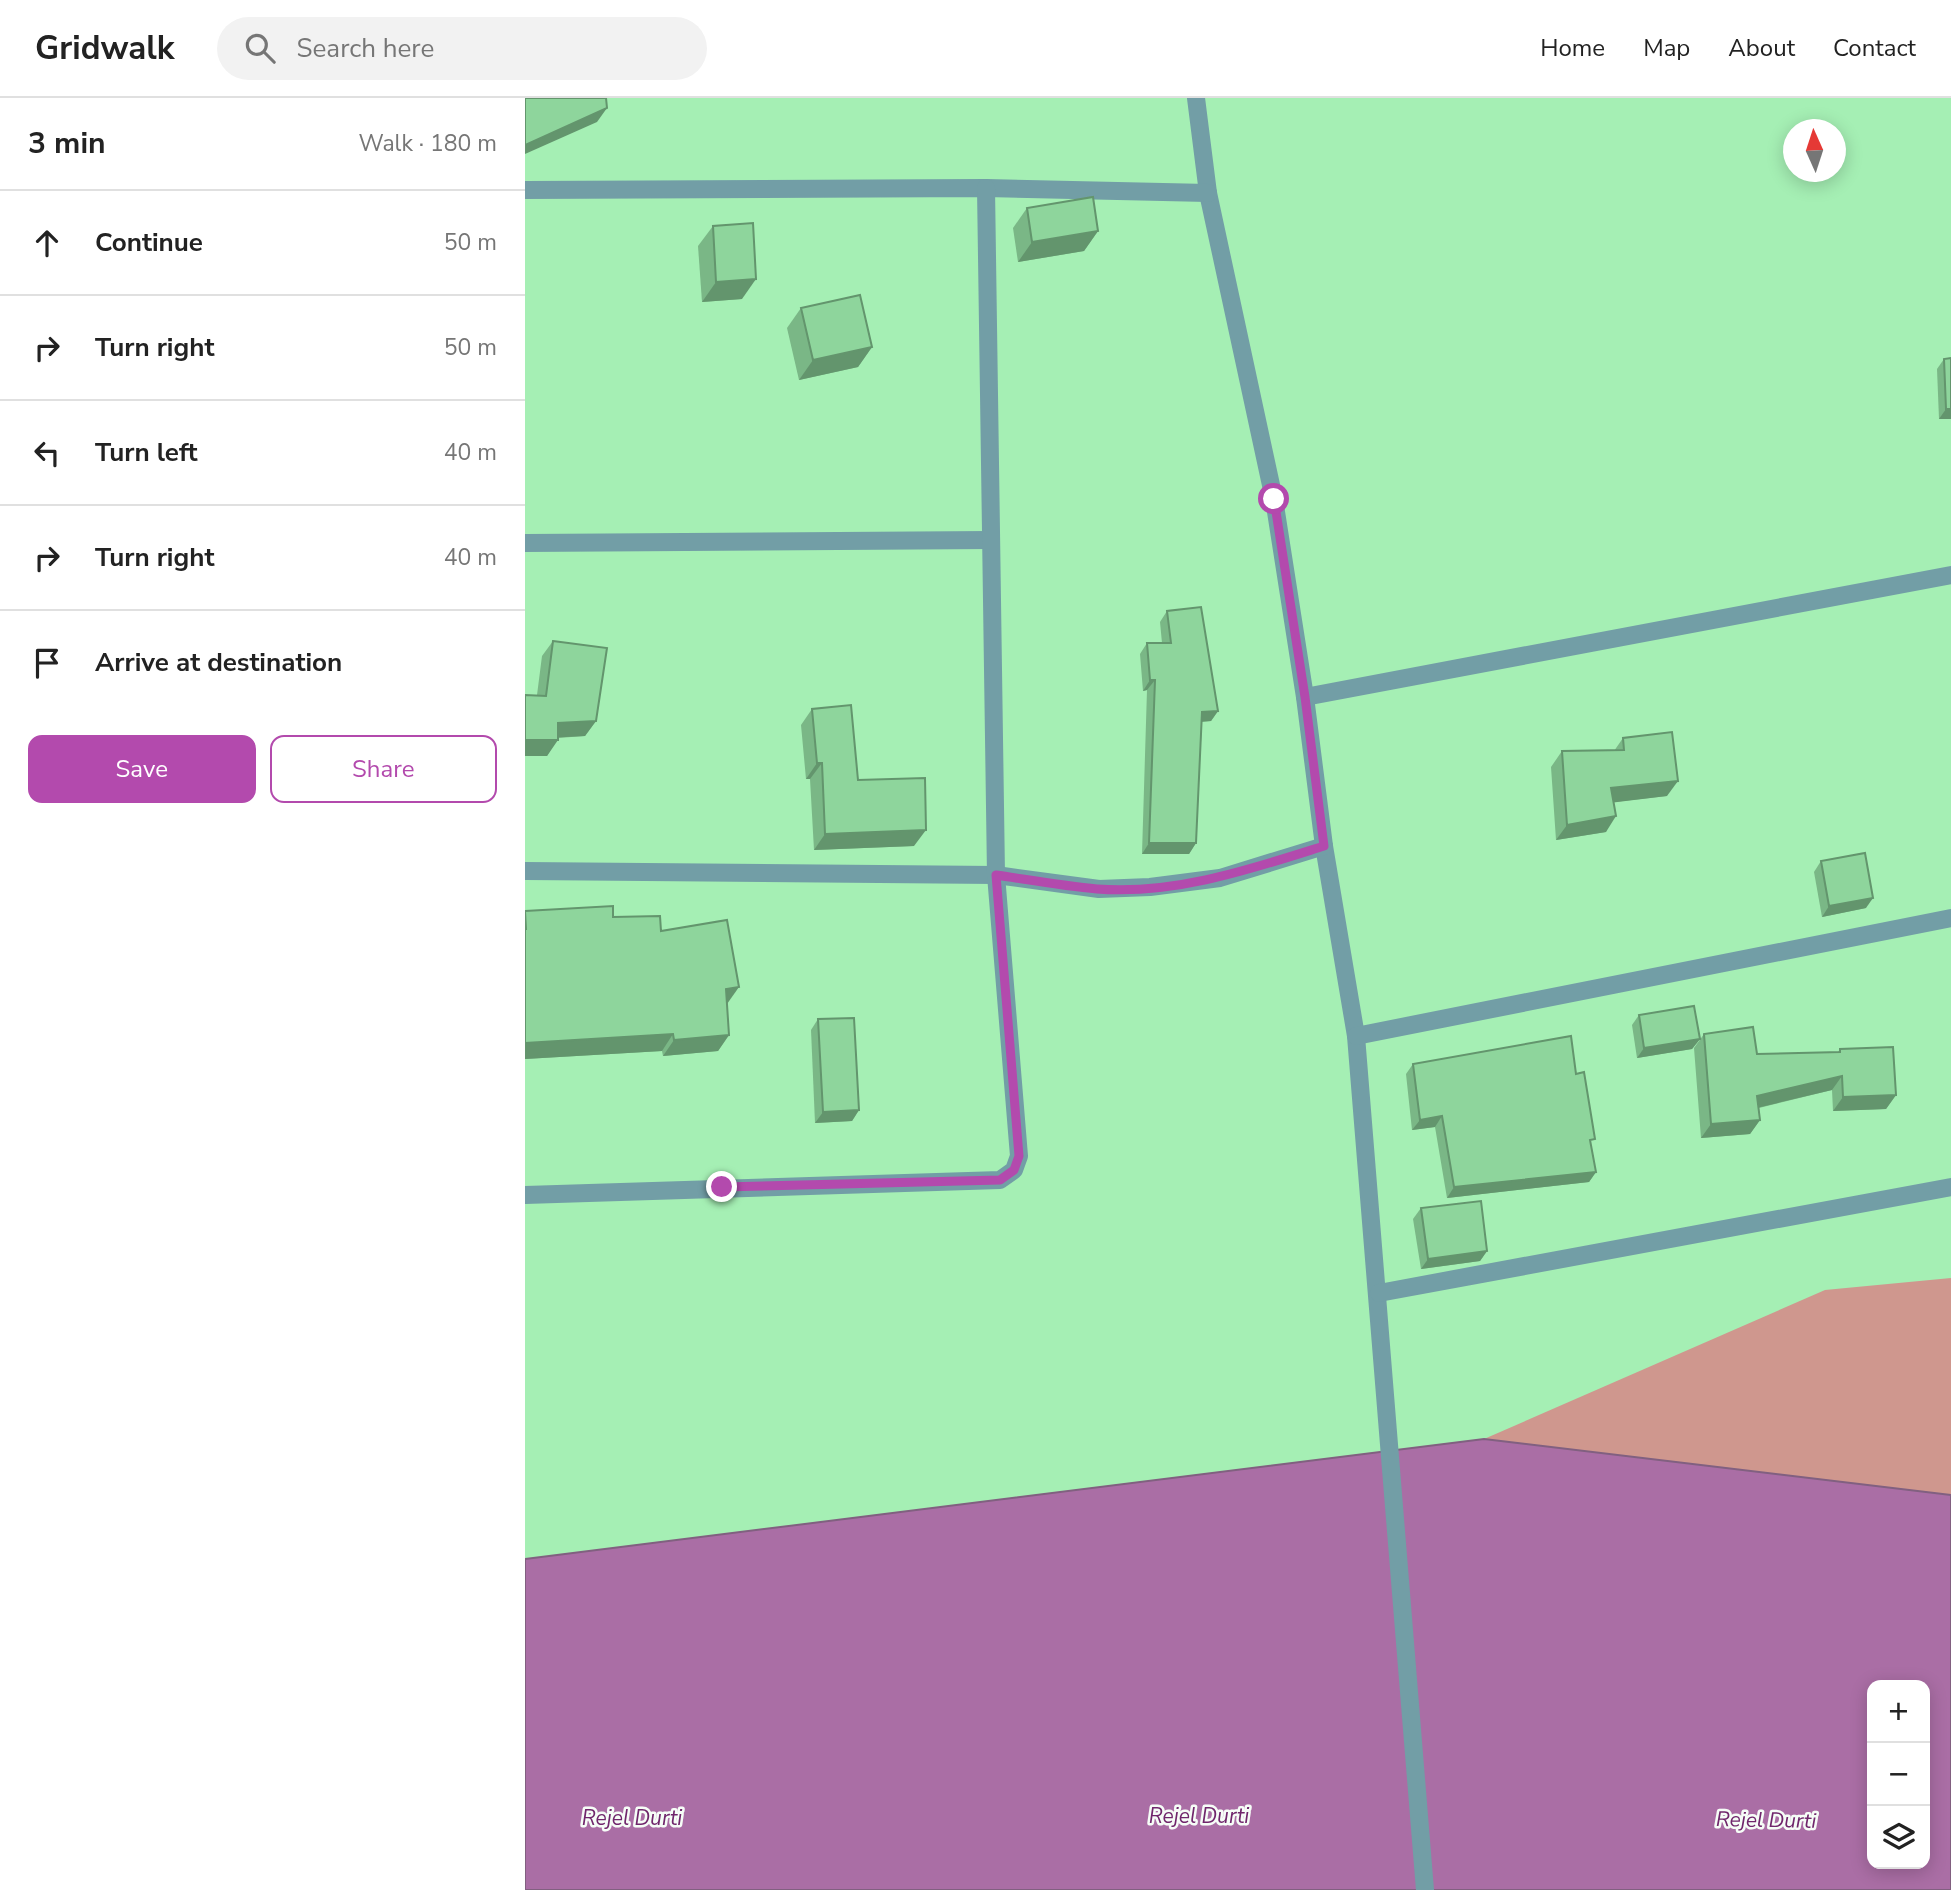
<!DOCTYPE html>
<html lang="en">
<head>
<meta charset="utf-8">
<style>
	body { margin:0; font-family:"Nunito Sans",sans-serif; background:#f2f2f2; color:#222 }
	.controls { position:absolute; right:21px; bottom:21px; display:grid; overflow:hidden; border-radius:14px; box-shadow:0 4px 18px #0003 }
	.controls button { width:63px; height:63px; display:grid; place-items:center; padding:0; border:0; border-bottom:2px solid #e0e0e0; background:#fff; color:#222; font:35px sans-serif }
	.compass { position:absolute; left:1258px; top:21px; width:63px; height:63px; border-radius:50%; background:#fff; box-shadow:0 4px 18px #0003; rotate:357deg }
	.stop { position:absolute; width:21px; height:21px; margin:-16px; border:5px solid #b34aad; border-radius:50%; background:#fff }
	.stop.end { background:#b34aad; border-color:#fff; box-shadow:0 2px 7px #0008 }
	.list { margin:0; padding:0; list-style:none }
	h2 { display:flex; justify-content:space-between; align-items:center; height:91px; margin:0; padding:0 28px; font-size:30px }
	h2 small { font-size:23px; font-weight:400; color:#767676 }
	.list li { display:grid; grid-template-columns:46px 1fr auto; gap:21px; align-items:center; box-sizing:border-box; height:105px; padding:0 28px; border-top:2px solid #e0e0e0 }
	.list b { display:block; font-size:26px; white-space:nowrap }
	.list em { font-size:23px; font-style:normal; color:#767676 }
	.actions { display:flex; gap:14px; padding:21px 28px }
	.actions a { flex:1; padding:16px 0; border:2px solid #b34aad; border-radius:14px; text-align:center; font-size:24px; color:#b34aad }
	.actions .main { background:#b34aad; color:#fff }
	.icon { flex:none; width:38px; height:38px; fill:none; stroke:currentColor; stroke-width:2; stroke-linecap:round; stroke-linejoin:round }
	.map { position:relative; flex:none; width:1426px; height:1792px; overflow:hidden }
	header { display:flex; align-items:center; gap:42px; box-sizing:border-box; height:98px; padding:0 35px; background:#fff; border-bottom:2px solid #e0e0e0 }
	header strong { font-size:33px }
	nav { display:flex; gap:38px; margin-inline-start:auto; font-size:24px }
	.search { width:490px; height:63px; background:#f2f2f2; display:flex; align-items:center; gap:18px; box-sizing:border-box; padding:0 24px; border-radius:38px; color:#767676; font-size:26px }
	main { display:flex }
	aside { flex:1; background:#fff }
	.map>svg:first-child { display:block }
	.green { fill:#cf978e }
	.water { fill:#aa6ea5; stroke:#816080; stroke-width:2; fill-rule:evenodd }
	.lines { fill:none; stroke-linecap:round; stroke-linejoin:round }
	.minor { stroke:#729ea6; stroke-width:18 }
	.wall { fill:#7ab786 }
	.shaded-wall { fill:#63956d }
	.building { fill:#8ed59c; stroke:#63956d; stroke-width:2 }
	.route { stroke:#b34aad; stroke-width:9 }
	.labels { text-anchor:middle; stroke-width:5; stroke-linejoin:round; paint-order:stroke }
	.water-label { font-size:21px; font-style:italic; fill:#70266c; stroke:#f6fdf7 }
</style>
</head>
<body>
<header>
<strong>Gridwalk</strong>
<div class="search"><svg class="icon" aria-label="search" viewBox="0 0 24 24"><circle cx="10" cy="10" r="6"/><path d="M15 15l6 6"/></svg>Search here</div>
<nav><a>Home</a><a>Map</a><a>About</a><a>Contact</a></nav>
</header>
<main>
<aside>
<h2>3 min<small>Walk · 180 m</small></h2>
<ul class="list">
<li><svg class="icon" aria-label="ahead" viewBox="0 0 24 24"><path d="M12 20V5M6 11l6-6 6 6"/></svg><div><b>Continue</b></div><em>50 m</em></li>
<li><svg class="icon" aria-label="right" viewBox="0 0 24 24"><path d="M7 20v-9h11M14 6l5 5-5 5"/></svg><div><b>Turn right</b></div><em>50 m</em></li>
<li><svg class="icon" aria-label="left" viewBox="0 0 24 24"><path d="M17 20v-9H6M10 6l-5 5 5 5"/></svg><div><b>Turn left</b></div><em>40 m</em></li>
<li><svg class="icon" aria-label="right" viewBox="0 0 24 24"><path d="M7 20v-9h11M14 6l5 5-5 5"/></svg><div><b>Turn right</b></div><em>40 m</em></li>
<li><svg class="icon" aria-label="arrive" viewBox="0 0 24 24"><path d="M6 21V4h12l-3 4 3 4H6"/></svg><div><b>Arrive at destination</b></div></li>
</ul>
<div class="actions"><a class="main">Save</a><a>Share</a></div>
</aside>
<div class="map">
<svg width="1426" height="1792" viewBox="0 0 1426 1792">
	<rect width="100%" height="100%" fill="#a5efb4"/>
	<polygon class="green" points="1426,1180 1426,1397 959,1341 1300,1192"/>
	<path class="water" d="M959 1341 1426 1397V1792H0V1461ZM1347 1587H1400V1766H1347Z"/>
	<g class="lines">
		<g class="minor">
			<polyline points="671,0 683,95 749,401 780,599 799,748 831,938 900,1792"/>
			<polyline points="0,92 461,90 683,95"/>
			<polyline points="0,445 466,442"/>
			<polyline points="780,599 1426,477"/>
			<polyline points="0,773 471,777 574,791 625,789 695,780 799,748"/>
			<polyline points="831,938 1426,820"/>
			<polyline points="0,1097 475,1082 489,1072 494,1058 471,777 461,90"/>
			<polyline points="854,1195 1426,1089"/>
		</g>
	</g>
	<g class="wall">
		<polygon points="502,110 573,133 559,153 493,164 488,130"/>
		<polygon points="188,128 217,201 177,204 173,148"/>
		<polygon points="276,210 347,249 333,269 274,282 262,230"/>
		<polygon points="1426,260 1426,321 1414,321 1412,271 1419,261"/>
		<polygon points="642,513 693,613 686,623 677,624 671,745 664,756 617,756 622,592 618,593 615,556 622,545 637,545 635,524"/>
		<polygon points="28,543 71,623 60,638 33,640 22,658 12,597 17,558"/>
		<polygon points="287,611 333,682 389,748 289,752 285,681 281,681 276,627"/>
		<polygon points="1098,640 1142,698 1089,704 1081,734 1031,742 1026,669 1037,653 1089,653"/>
		<polygon points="1296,763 1341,810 1297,819 1289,774"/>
		<polygon points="0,813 88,819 136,833 202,906 204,937 193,953 138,958 137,953 0,961"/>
		<polygon points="1114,917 1175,941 1167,951 1112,960 1107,927"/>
		<polygon points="293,921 334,1012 327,1023 290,1025 286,932"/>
		<polygon points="1179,936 1232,956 1313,954 1315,951 1371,997 1361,1011 1308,1013 1307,992 1234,1010 1235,1022 1225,1036 1176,1040 1169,950"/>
		<polygon points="888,966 1051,976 1071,1074 1064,1084 922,1100 910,1029 887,1032 881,976"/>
		<polygon points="896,1110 962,1153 955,1163 896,1171 888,1121"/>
	</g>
	<g class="shaded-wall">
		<polygon points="82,10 72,24 0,56 0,47"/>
		<polygon points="573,133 559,153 493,164 507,144"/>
		<polygon points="231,181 217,201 177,204 191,184"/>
		<polygon points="347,249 333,269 274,282 288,262"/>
		<polygon points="1421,311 1426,311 1426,321 1414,321"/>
		<polygon points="625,582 630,582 622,592 618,593"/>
		<polygon points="693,613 686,623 670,624 677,614"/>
		<polygon points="71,623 60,638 22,640 33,625"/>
		<polygon points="0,642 33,642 22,658 0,658"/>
		<polygon points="292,665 297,665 285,681 281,681"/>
		<polygon points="1153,683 1142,698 1076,706 1086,690"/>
		<polygon points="1091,718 1081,734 1031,742 1042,727"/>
		<polygon points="401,732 389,748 289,752 300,736"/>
		<polygon points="624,745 671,745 664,756 617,756"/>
		<polygon points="1348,800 1341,810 1297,819 1304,808"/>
		<polygon points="214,889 202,906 201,891"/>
		<polygon points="148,936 137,953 0,961 0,945"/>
		<polygon points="204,937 193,953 138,958 149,942"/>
		<polygon points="1175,941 1167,951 1112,960 1119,950"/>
		<polygon points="1317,978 1307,992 1223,1012 1232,998"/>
		<polygon points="1371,997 1361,1011 1308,1013 1318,999"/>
		<polygon points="334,1012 327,1023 290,1025 298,1014"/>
		<polygon points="917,1018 910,1029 887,1032 895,1022"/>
		<polygon points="1235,1022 1225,1036 1176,1040 1186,1026"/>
		<polygon points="1071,1074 1064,1084 922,1100 929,1089"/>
		<polygon points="962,1153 955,1163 896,1171 903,1161"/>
	</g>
	<g class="building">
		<polygon points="0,0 81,0 82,10 0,47"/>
		<polygon points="568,99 573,133 507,144 502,110"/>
		<polygon points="228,125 231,181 191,184 188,128"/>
		<polygon points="335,197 347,249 288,262 276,210"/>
		<polygon points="1426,260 1426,311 1421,311 1419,261"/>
		<polygon points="676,509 693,613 677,614 671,745 624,745 630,582 625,582 622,545 646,545 642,513"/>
		<polygon points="28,543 82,550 71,623 33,625 33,642 0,642 0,597 21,598"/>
		<polygon points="326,607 333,682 400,680 401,732 300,736 297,665 292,665 287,611"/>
		<polygon points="1147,634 1153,683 1086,690 1091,718 1042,727 1037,653 1099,652 1098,640"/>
		<polygon points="1340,755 1348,800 1304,808 1296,763"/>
		<polygon points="88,808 88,819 135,818 136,833 202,822 214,889 201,891 204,937 149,942 148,936 0,945 0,831 1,831 0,813"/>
		<polygon points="1169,908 1175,941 1119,950 1114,917"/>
		<polygon points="329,920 334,1012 298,1014 293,921"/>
		<polygon points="1228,929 1232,956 1315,954 1315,951 1368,949 1371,997 1318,999 1317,978 1232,998 1235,1022 1186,1026 1179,936"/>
		<polygon points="1046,938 1051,976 1059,974 1070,1041 1065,1042 1071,1074 929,1089 917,1018 895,1022 888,966"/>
		<polygon points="956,1103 962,1153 903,1161 896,1110"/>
	</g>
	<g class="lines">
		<path class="route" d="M197 1089 475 1082 489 1072 494 1058 471 777C505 782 539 788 572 791 650 797 726 771 799 748L780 599 749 401"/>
	</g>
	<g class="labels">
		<g class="water-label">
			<text x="674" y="1725">Rejel Durti</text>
			<text x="107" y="1727">Rejel Durti</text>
			<text transform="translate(1241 1722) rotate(1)" y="7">Rejel Durti</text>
		</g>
	</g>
</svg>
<div class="controls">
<button>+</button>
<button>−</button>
<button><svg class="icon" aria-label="layers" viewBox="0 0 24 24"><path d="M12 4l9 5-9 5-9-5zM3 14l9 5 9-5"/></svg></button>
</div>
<svg class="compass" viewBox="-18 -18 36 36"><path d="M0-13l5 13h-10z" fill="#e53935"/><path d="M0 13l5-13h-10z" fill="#767676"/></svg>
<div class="stop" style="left:749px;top:401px"></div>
<div class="stop end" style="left:197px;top:1089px"></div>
</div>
</main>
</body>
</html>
